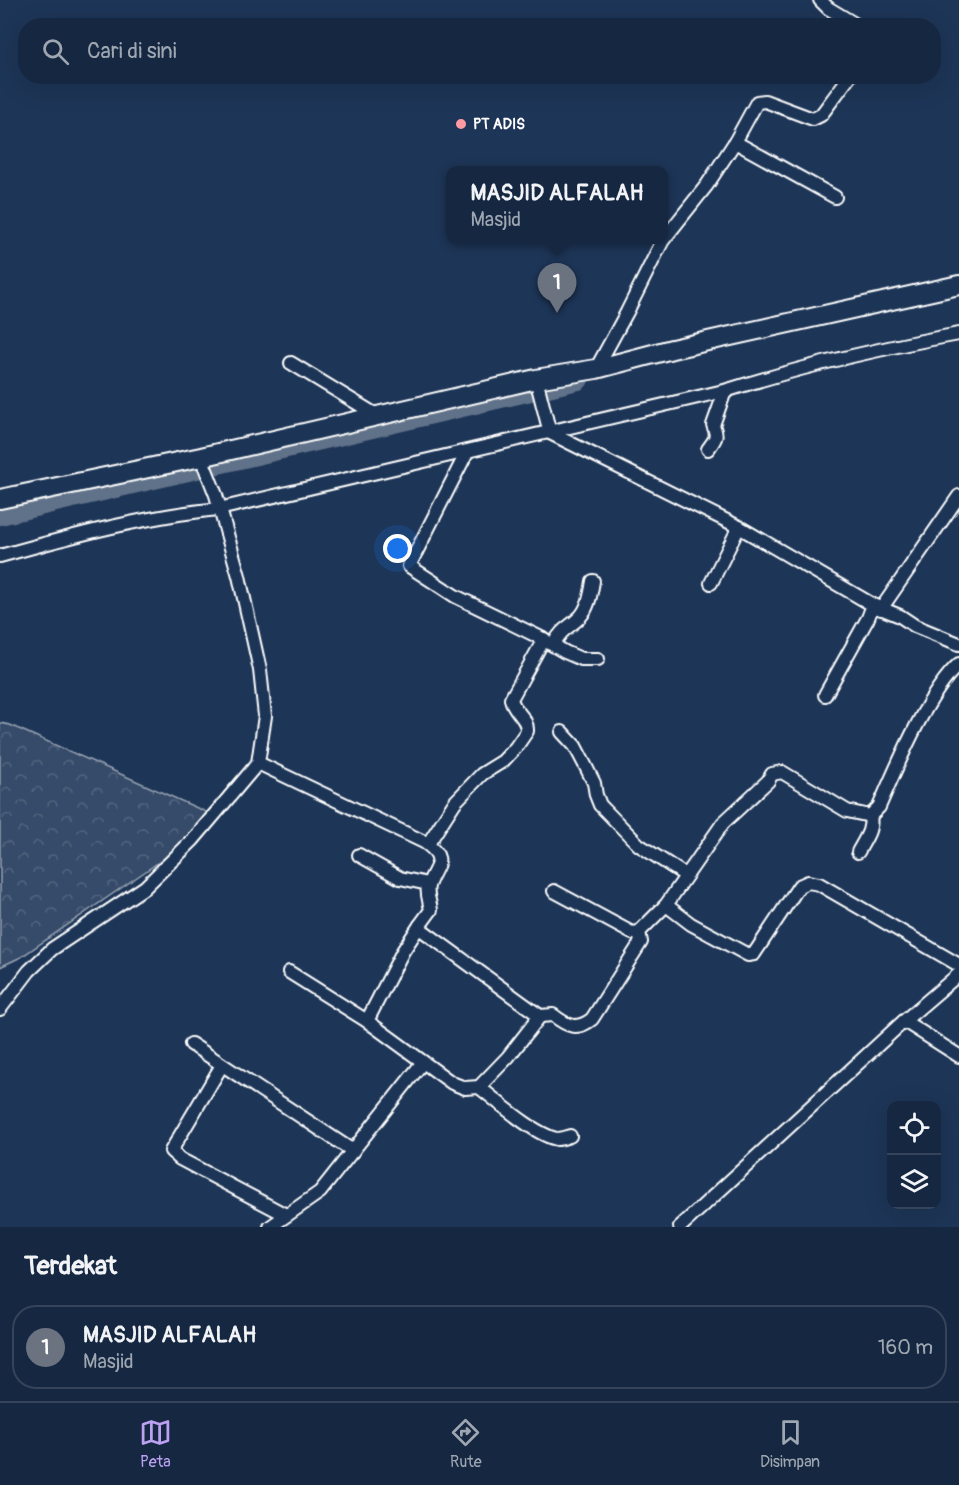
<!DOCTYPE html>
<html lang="id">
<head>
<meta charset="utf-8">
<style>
	body { margin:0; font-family:Pangolin,sans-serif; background:#23344c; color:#f1f3f6 }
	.controls { position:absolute; right:18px; bottom:18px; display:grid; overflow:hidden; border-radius:12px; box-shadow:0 6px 24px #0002 }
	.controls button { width:54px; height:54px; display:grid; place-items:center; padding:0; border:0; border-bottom:2px solid #35445a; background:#162841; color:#f1f3f6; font:30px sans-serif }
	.you { position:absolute; left:398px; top:549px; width:21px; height:21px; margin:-15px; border:4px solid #fff; border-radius:50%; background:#1a73e8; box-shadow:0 0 0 9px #1a73e833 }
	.badge { display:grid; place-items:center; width:39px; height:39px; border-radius:50%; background:#bca0f2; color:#fff; font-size:20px; font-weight:700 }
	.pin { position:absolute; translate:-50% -50px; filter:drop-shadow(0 2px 3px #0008) }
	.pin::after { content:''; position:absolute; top:32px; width:21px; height:18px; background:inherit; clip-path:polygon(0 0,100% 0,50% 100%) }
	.popup { position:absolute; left:446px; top:166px; width:222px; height:78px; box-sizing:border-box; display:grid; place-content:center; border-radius:12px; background:#162841; filter:drop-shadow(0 2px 4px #0005); font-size:20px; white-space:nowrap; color:#9ea6b1 }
	.popup b { font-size:22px; color:#f1f3f6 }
	.popup::after { content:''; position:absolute; left:50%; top:100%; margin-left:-12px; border:12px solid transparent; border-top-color:#162841 }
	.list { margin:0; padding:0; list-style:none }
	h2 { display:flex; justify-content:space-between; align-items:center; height:78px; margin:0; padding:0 24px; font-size:26px }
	h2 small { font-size:20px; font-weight:400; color:#9ea6b1 }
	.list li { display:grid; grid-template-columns:39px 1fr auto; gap:18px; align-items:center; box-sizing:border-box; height:84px; margin:0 12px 12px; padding:0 12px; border:2px solid #35445a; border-radius:24px }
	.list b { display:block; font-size:22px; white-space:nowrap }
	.list p { margin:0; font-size:20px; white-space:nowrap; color:#9ea6b1 }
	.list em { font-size:20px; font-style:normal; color:#9ea6b1 }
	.icon { flex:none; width:33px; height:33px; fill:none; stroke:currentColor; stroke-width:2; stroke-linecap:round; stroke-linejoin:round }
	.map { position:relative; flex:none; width:959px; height:1227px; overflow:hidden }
	.search { position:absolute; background:#162841; box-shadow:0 6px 24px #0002; left:18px; right:18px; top:18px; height:66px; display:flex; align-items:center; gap:15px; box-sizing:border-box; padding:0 21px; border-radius:24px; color:#9ea6b1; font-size:22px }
	.sheet { height:174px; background:#162841 }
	nav { display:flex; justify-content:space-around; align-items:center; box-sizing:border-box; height:84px; border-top:2px solid #35445a; background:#162841; font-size:16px; color:#9ea6b1 }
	nav a { display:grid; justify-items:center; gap:3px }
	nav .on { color:#bca0f2 }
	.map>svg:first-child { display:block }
	.forest { fill:url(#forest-crowns); stroke:#9aa5b4; stroke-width:1.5 }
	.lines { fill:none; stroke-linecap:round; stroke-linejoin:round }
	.river { stroke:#617289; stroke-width:22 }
	.street-casing { stroke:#fff; stroke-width:16 }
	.secondary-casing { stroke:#fff; stroke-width:22 }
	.street { stroke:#1d3557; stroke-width:12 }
	.secondary { stroke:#1d3557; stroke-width:18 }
	.poi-dot { fill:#ff9aa2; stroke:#1d3557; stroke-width:2 }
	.labels { text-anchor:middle; stroke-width:4.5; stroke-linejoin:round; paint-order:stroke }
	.poi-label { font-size:15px; font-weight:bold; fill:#fff; stroke:#1d3557; text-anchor:start }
</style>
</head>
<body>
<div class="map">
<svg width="959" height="1227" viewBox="0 0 959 1227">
	<defs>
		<pattern id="forest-crowns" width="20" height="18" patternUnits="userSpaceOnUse" patternTransform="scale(1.5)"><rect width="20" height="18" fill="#364b69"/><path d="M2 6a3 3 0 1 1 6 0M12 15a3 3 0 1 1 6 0" fill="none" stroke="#546680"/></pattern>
	</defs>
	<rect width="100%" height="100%" fill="#1d3557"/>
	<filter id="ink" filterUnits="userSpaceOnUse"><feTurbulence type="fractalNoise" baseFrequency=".0167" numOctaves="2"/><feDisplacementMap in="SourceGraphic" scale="12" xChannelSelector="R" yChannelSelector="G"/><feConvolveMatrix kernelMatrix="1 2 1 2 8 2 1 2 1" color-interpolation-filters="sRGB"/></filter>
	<g filter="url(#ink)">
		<polygon class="forest" points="0,723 10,725 213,815 169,855 21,957 0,967"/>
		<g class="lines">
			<polyline class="river" points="0,514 578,379"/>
			<g class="street-casing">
				<g id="street">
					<polyline points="820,0 828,8 858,26"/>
					<polyline points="735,142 835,197"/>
					<polyline points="664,239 707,185 735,142 757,102 765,101 813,119 821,115 850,76"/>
					<polyline points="291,363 378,416"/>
					<polyline points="596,369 627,312 663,240"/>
					<polyline points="536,379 550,433 739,527 873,605 900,616 915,626 959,644"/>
					<path d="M708 449C716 438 718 437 713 425L724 394 728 390"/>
					<polyline points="467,452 409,566 455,596 539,637 565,652 581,659 598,659"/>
					<path d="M0 556C72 536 145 516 219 509L728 390C804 366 881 348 959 334"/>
					<polyline points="711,583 739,527"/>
					<polyline points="881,609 959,496"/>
					<path d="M553 645C563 627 568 629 580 617 589 607 591 593 593 581"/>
					<polyline points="825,695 868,618 873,605"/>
					<polyline points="562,732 575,746 585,765 594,783 596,795 600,805 639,845 685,875"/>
					<path d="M258 763 424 842C450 860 434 866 428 886 426 894 430 902 431 910L420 925 422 930 540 1016 553 1015C567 1026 577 1031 592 1019L641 942 639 932"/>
					<path d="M428 844 455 802 482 774 503 761 516 747 527 731C528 718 514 712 511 699L544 639"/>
					<path d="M858 852C864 840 873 830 870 816"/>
					<polyline points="359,855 400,878 428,884"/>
					<path d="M554 891 632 933 639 932 666 905 723 823 768 781 772 774 782 772 847 811 870 816 879 807C897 766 927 693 959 664"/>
					<polyline points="666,905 691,924 748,955 754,954 799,886 808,882 819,884 959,965"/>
					<polyline points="289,972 367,1021 452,1083 465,1088 479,1087 508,1057 540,1016"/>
					<polyline points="0,1009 29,971 52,949 145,887 193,840 258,763 265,716 260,670 239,576 216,495 201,457"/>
					<polyline points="367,1021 403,951 420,925"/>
					<polyline points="904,1021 959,1056"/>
					<polyline points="191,1044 353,1151"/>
					<polyline points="222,1065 171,1151 180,1159 286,1215"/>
					<path d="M479 1087C497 1101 535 1135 557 1139 561 1139 566 1137 570 1136"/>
					<polyline points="270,1227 320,1192 423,1062"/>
					<polyline points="680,1227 904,1021 959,974"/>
				</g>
			</g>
			<g class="secondary-casing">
				<polyline id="secondary" points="0,499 201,457 536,379 596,369 672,349 959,285"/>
			</g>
			<use href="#street" class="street"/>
			<use href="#secondary" class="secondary"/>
		</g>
	</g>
	<circle class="poi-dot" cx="461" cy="124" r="6"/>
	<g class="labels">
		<g class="poi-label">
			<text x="473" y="129">PT ADIS</text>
		</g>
	</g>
</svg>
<div class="controls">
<button><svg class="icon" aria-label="locate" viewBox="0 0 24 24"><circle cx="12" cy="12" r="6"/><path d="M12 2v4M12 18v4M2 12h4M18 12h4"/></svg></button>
<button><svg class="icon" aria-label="layers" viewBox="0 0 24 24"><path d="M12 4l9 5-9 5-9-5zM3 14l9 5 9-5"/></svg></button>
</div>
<div class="you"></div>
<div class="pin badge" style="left:557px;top:313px;background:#6b7280">1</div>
<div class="popup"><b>MASJID ALFALAH</b>Masjid</div>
<div class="search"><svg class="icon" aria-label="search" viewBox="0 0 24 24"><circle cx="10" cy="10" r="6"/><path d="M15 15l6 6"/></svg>Cari di sini</div>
</div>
<section class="sheet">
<h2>Terdekat<small></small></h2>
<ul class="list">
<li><span class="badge" style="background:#6b7280">1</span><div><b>MASJID ALFALAH</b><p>Masjid</p></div><em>160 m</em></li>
</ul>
</section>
<nav>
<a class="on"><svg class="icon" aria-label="map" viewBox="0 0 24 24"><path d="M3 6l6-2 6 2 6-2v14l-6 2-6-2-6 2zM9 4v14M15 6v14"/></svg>Peta</a>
<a><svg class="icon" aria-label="directions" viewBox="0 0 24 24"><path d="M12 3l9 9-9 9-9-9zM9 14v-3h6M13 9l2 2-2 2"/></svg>Rute</a>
<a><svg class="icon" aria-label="saved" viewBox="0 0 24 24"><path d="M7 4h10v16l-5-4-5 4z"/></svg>Disimpan</a>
</nav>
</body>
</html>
